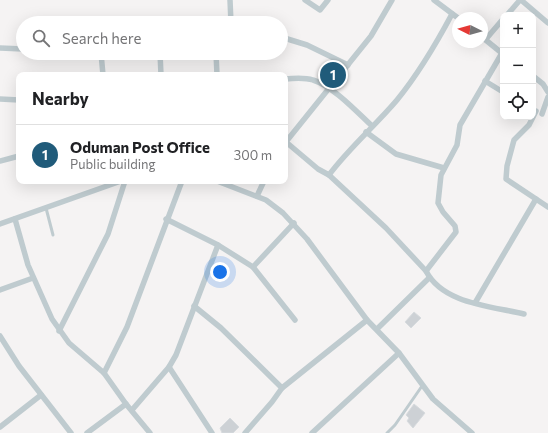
<!DOCTYPE html>
<html lang="en">
<head>
<meta charset="utf-8">
<style>
	body { margin:0; font-family:Commissioner,sans-serif; background:#f2f2f2; color:#202124 }
	.controls { position:absolute; right:12px; top:12px; display:grid; overflow:hidden; border-radius:8px; box-shadow:0 4px 16px #0002 }
	.controls button { width:36px; height:36px; display:grid; place-items:center; padding:0; border:0; border-bottom:1px solid #e0e0e0; background:#fff; color:#202124; font:20px sans-serif }
	.compass { position:absolute; left:452px; top:12px; width:36px; height:36px; border-radius:50%; background:#fff; box-shadow:0 4px 16px #0002; rotate:275deg }
	.you { position:absolute; left:220px; top:272px; width:14px; height:14px; margin:-10px; border:3px solid #fff; border-radius:50%; background:#1a73e8; box-shadow:0 0 0 6px #1a73e833 }
	.badge { display:grid; place-items:center; width:26px; height:26px; border-radius:50%; background:#205b7a; color:#fff; font-size:13px; font-weight:700 }
	.pin { position:absolute; translate:-50% -50%; border:2px solid #fff; box-shadow:0 1px 4px #0006 }
	.list { margin:0; padding:0; list-style:none }
	h2 { display:flex; justify-content:space-between; align-items:center; height:52px; margin:0; padding:0 16px; font-size:17px }
	h2 small { font-size:13px; font-weight:400; color:#757577 }
	.list li { display:grid; grid-template-columns:26px 1fr auto; gap:12px; align-items:center; box-sizing:border-box; height:60px; padding:0 16px; border-top:1px solid #e0e0e0 }
	.list b { display:block; font-size:15px; white-space:nowrap }
	.list p { margin:0; font-size:13px; white-space:nowrap; color:#757577 }
	.list em { font-size:13px; font-style:normal; color:#757577 }
	.icon { flex:none; width:22px; height:22px; fill:none; stroke:currentColor; stroke-width:2; stroke-linecap:round; stroke-linejoin:round }
	.map { position:relative; flex:none; width:548px; height:433px; overflow:hidden }
	.search { position:absolute; background:#fff; box-shadow:0 4px 16px #0002; left:16px; top:16px; width:272px; height:44px; display:flex; align-items:center; gap:10px; box-sizing:border-box; padding:0 14px; border-radius:22px; color:#757577; font-size:15px }
	.panel { position:absolute; background:#fff; box-shadow:0 4px 16px #0002; left:16px; top:72px; width:272px; height:112px; border-radius:8px }
	.map>svg:first-child { display:block }
	.building { fill:#cdd1d5; stroke:#d7dbde }
	.lines { fill:none; stroke-linecap:round; stroke-linejoin:round }
	.service { stroke:#bfcbcf; stroke-width:3 }
	.minor { stroke:#bfcbcf; stroke-width:5.5 }
</style>
</head>
<body>
<div class="map">
<svg width="548" height="433" viewBox="0 0 548 433">
	<rect width="100%" height="100%" fill="#f5f3f3"/>
	<g class="building">
		<polygon points="414,312 421,318 411,328 405,322"/>
		<polygon points="414,404 425,413 413,428 407,421 409,418 406,415"/>
		<polygon points="230,418 239,427 233,433 222,433 220,428"/>
	</g>
	<g class="lines">
		<g class="service">
			<polyline points="46,208 53,235"/>
			<polyline points="387,433 395,425 422,386"/>
		</g>
		<g class="minor">
			<polyline points="230,0 231,23"/>
			<polyline points="305,0 320,10 328,0"/>
			<polyline points="434,0 458,18"/>
			<polyline points="521,0 548,23"/>
			<polyline points="507,15 520,0"/>
			<polyline points="281,37 307,45 348,65"/>
			<polyline points="482,37 503,54"/>
			<polyline points="486,39 503,19"/>
			<polyline points="0,48 23,49"/>
			<polyline points="160,53 161,75"/>
			<polyline points="216,53 217,75"/>
			<polyline points="103,75 101,53 127,53"/>
			<polyline points="533,76 543,84 548,92"/>
			<path d="M285 79C294 78 304 77 313 80 333 86 357 112 372 126"/>
			<polyline points="485,81 503,92"/>
			<polyline points="0,99 19,100"/>
			<polyline points="536,111 529,125 514,140 507,166 506,179 548,207"/>
			<polyline points="542,114 548,97"/>
			<polyline points="366,132 396,154 444,168"/>
			<path d="M286 142 318 169 329 175 386 228 426 271C443 304 491 306 524 314"/>
			<polyline points="285,143 371,36 392,0"/>
			<polyline points="0,161 19,156"/>
			<path d="M329 175C349 148 375 126 397 100 419 73 436 44 452 14"/>
			<polyline points="217,181 266,200 283,213 307,239 367,320 399,353 433,399 472,433"/>
			<polyline points="257,196 264,181"/>
			<polyline points="15,219 28,265 52,319 69,343 104,373 126,404 150,433"/>
			<polyline points="166,219 218,245 253,267 295,320"/>
			<polyline points="0,224 121,181"/>
			<polyline points="253,267 294,223"/>
			<polyline points="426,271 456,232 455,226 443,212 438,203 441,175 457,145 460,125 502,53"/>
			<polyline points="0,290 33,278"/>
			<polyline points="475,303 536,199"/>
			<polyline points="194,306 221,328 282,388 272,402 245,433"/>
			<polyline points="377,329 429,278"/>
			<polyline points="59,331 108,234 125,181"/>
			<polyline points="0,336 19,366 71,433"/>
			<polyline points="169,367 212,433"/>
			<polyline points="104,373 127,327 182,181"/>
			<polyline points="282,388 367,320"/>
			<polyline points="132,410 169,367 176,355 218,245"/>
			<polyline points="0,427 41,395"/>
			<polyline points="87,433 126,404"/>
			<polyline points="312,433 399,353"/>
		</g>
	</g>
</svg>
<div class="controls">
<button>+</button>
<button>−</button>
<button><svg class="icon" aria-label="locate" viewBox="0 0 24 24"><circle cx="12" cy="12" r="6"/><path d="M12 2v4M12 18v4M2 12h4M18 12h4"/></svg></button>
</div>
<svg class="compass" viewBox="-18 -18 36 36"><path d="M0-13l5 13h-10z" fill="#e53935"/><path d="M0 13l5-13h-10z" fill="#757577"/></svg>
<div class="you"></div>
<div class="pin badge" style="left:333px;top:75px">1</div>
<div class="search"><svg class="icon" aria-label="search" viewBox="0 0 24 24"><circle cx="10" cy="10" r="6"/><path d="M15 15l6 6"/></svg>Search here</div>
<section class="panel">
<h2>Nearby<small></small></h2>
<ul class="list">
<li><span class="badge">1</span><div><b>Oduman Post Office</b><p>Public building</p></div><em>300 m</em></li>
</ul>
</section>
</div>
</body>
</html>
